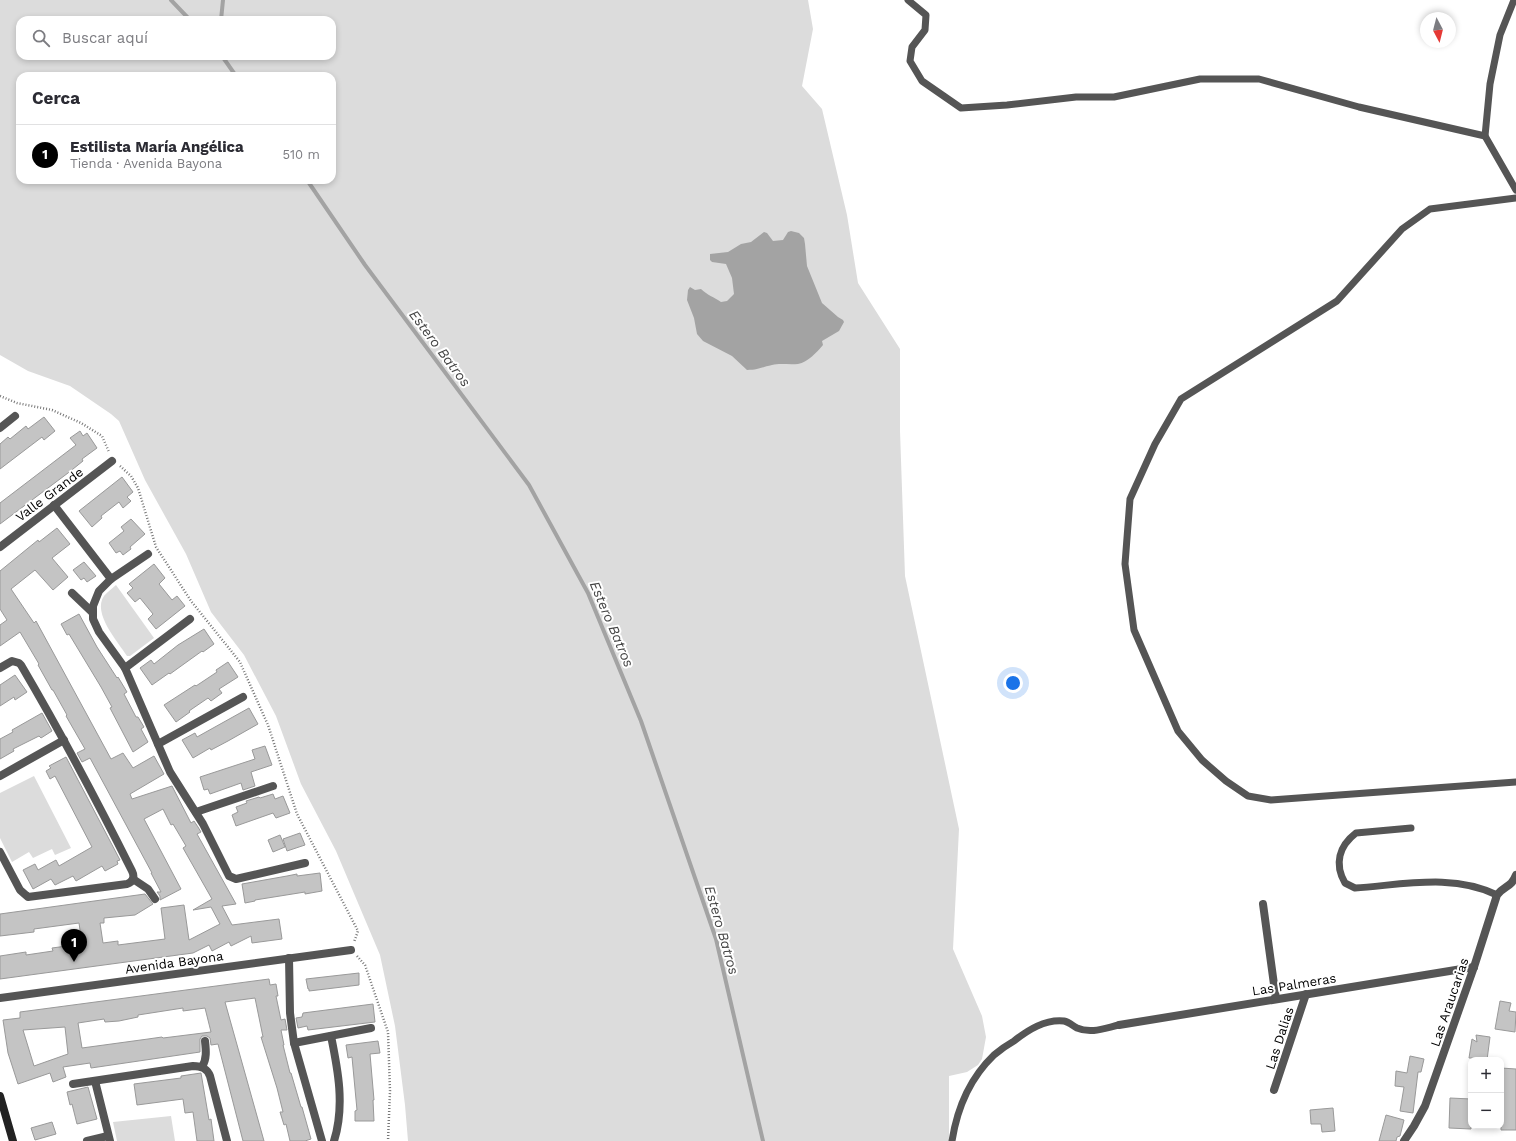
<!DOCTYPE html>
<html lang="es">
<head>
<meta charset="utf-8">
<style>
	body { margin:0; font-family:"Work Sans",sans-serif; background:#f7f7f7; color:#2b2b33 }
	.controls { position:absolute; right:12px; bottom:12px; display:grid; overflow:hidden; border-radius:8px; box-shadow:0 2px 6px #0003 }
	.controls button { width:36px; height:36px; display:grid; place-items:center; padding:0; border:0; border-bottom:1px solid #e1e1e2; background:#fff; color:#2b2b33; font:20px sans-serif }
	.compass { position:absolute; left:1420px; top:12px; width:36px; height:36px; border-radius:50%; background:#fff; box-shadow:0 2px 6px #0003; rotate:173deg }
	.you { position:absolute; left:1013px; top:683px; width:14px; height:14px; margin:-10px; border:3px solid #fff; border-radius:50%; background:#1a73e8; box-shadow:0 0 0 6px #1a73e833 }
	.badge { display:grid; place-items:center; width:26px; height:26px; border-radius:50%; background:#000; color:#fff; font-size:13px; font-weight:700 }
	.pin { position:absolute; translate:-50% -33px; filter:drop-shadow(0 1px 2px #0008) }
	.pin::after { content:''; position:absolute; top:21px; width:14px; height:12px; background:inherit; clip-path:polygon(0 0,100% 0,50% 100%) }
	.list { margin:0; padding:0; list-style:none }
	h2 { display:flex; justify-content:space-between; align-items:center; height:52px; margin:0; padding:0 16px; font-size:17px }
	h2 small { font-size:13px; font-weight:400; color:#7c7c81 }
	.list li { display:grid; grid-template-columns:26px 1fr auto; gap:12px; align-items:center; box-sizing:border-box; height:60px; padding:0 16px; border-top:1px solid #e1e1e2 }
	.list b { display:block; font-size:15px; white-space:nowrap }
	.list p { margin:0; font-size:13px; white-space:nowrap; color:#7c7c81 }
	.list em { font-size:13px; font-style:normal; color:#7c7c81 }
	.icon { flex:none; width:22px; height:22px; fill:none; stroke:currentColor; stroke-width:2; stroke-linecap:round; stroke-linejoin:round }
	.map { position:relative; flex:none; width:1516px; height:1141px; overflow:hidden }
	.search { position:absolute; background:#fff; box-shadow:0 2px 6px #0003; left:16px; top:16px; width:320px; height:44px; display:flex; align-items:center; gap:10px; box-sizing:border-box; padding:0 14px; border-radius:12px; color:#7c7c81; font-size:15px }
	.panel { position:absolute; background:#fff; box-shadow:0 2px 6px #0003; left:16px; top:72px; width:320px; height:112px; border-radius:12px }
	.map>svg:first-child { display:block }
	.green { fill:#dcdcdc; fill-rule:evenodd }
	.water { fill:#a3a3a3 }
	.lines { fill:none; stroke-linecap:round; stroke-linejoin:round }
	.stream { stroke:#a3a3a3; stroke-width:4 }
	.building { fill:#c4c4c4; stroke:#999; fill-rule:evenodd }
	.path { stroke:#777; stroke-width:2.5; stroke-dasharray:1 2; stroke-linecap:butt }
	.lane { stroke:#555; stroke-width:7 }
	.street { stroke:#555; stroke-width:8 }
	.secondary { stroke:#222; stroke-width:8 }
	.labels { text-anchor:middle; stroke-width:4; stroke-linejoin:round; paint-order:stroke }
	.street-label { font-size:13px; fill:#000; stroke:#fff }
	.water-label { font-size:14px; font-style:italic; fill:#444; stroke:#fff }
</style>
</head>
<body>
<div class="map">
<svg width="1516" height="1141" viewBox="0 0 1516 1141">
	<rect width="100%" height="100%" fill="#fff"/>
	<g class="green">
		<path d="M0 0H808L813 29 802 86 822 109 847 215 858 283 900 349V431L905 576 959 829 953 949 982 1016 986 1037 982 1059 978 1065 967 1072 949 1076V1141H408L405 1105 395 1026 380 955 336 851 301 784 276 716 244 655 211 612 186 554 145 480 119 421 111 414 70 386 28 371 0 355ZM20 20H332V56H20ZM20 76H332V180H20Z"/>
		<path d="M116 585 154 638 130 656H127C118 642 92 613 104 596 107 592 112 589 116 585Z"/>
		<polygon points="34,776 71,848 55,855 52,849 33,858 29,852 12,862 0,838 0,793"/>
		<polygon points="171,1116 175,1141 117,1141 113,1122"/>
	</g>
	<path class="water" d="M791 231 799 233 804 238 805 244 807 266 822 303 838 317 843 320 844 322 839 331 822 341 823 345C817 352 808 362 798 364 789 365 780 363 772 365 762 367 759 370 747 370L732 356 703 341 697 334 694 318 687 300 688 290 690 287 695 290 701 289C707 295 714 297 721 302L727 301 734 294 732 278 726 264 712 262 710 260V254L728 252 741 244 751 242 764 232 767 233 773 241 783 240 788 232Z"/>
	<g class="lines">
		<g class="stream">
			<polyline points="171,0 190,20"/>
			<polyline points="221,20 223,0"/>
			<polyline points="222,56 236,76"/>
			<polyline points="307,180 365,265 529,485 588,593 641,721 716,939 763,1141"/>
		</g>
	</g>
	<g class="building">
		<polygon points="44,417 55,431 44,440 42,437 0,469 0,444 8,437 10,439 26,426 28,429"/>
		<polygon points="80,431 83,436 87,433 97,448 82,459 83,461 68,473 0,524 0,503 76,445 70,438"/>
		<polygon points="122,477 133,492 127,497 131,501 123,508 119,502 101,516 102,518 92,527 79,511"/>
		<polygon points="131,519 145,534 130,547 131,549 123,555 120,551 116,553 109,543 124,531 121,527"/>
		<polygon points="57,528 70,544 52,558 68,577 53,590 35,570 11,589 34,623 36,621 111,759 123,753 133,768 154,756 164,774 130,794 132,799 172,786 191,823 194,821 198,827 201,832 197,834 236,904 222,906 232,925 279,919 282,939 252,943 251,936 231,946 229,942 212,951 209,945 193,953 0,979 0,956 26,952 26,955 53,951 52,948 82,944 79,923 34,929 34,932 0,936 0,914 145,894 153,904 135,915 104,918 104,923 100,923 103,943 118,941 118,945 165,939 161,908 184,905 189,940 220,924 211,907 193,910 212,899 183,848 186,846 173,824 171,825 163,809 144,819 181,889 160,900 160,896 157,892 161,892 151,873 152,873 90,758 82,762 77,753 85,749 66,716 67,715 53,690 52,690 38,665 39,664 20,632 0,646 0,625 7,620 0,609 0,571 38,540 39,542"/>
		<polygon points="84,562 96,576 87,582 84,578 81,580 73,570"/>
		<polygon points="154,564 165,578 159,584 172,600 177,596 185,606 156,629 148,619 153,614 140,598 135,602 127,593 133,588 129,584"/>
		<polygon points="79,614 97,647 117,678 118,677 127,692 124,694 136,717 138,717 144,727 141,729 148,742 133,752 110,708 112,707 101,687 69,634 67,635 61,624"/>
		<polygon points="204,629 214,644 203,652 202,651 170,674 169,673 152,685 140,668 151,660 154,664 178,645"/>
		<polygon points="228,662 238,677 219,689 222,693 211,701 208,698 189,711 190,712 176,722 164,705 195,685 196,686 217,672 216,670"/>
		<polygon points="15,675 27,692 15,700 14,697 0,706 0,685"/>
		<polygon points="249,708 258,724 228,741 211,750 210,748 193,758 182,740 195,733 197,737"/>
		<polygon points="42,713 52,731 41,738 39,736 13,749 14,751 0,759 0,739 13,732 12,730"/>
		<polygon points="265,746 272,765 251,772 255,786 243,790 241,783 210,794 208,789 204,790 200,777 255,759 252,750"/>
		<polygon points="66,757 120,860 117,861 118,864 105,871 102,866 76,881 73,876 55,885 51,879 33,889 23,870 35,864 38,870 56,860 59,866 92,847 55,776 50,779 46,771 51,768 49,766"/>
		<polygon points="273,794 275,799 283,796 290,813 276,818 273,813 236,826 232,815 238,812 236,807 247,803 246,801 259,797 260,798"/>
		<polygon points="300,833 305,845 287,851 283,839"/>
		<polygon points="280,835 285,847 273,852 268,840"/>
		<polygon points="320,873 322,891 305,894 305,892 255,900 255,901 245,903 242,884 287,876 297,874 297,876"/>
		<polygon points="359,973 359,985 309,991 309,989 308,989 306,979"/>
		<path d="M269 979 270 985 276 984 278 996H276L281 1020 285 1019 287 1030H281L284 1045H283L290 1073H291L301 1107H302L311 1139 305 1141H290L286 1124 284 1125 280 1112H283L277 1088 261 1037H263L255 998 225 1002 264 1141H243L218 1044 211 1045 210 1038 207 1036H202L200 1039V1052L91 1068 90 1063 63 1067 66 1077 53 1082 50 1073 18 1084 8 1053 3 1020 20 1018V1012ZM183 1008V1011L205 1008 211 1032 163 1038 162 1037 148 1039 82 1048 78 1023 104 1019 105 1022 119 1021 138 1017V1015ZM65 1027 68 1054 34 1066 23 1030Z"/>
		<polygon points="1500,1001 1511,1003 1509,1011 1516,1012 1515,1032 1495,1029"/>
		<polygon points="373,1004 375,1022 308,1030 307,1026 298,1028 296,1018 302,1017 303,1013"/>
		<polygon points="1476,1035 1490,1037 1487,1060 1473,1060 1474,1058 1469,1058 1472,1039 1477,1042"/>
		<polygon points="378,1041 380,1053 370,1054 374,1100 373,1100 374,1121 355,1121 355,1111 357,1110 352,1057 348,1058 346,1045"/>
		<polygon points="1410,1056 1424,1059 1421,1072 1418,1072 1413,1113 1400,1111 1404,1087 1395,1086 1396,1071 1407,1073"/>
		<polygon points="1501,1068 1516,1069 1516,1130 1501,1130"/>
		<polygon points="201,1073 209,1120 211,1119 214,1141 197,1141 193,1112 185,1113 183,1099 137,1105 134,1084 181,1078 181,1076"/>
		<polygon points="88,1087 97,1119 77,1124 72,1104 70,1105 67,1092"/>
		<polygon points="1450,1098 1471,1099 1471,1129 1449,1128"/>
		<polygon points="1333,1108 1335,1131 1322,1132 1321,1124 1311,1124 1310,1110"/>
		<polygon points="1386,1115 1404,1120 1400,1136 1397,1137 1396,1141 1379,1141"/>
		<polygon points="52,1122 56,1134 35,1140 31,1128"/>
	</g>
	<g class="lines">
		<g class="path">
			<polyline points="0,396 17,403 52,410 81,423 102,436 109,452"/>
			<polyline points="120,466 131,476 138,488 156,547 191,601 240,662 243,669 268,725 297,814 358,931 354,942"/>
			<polyline points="357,956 365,965 388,1032 390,1091 388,1141"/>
		</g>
		<g class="lane">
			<polyline points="908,0 926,15 925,30 912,47 910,61 922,81 961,108 1007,105 1076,97 1114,97 1200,79 1259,79 1359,107 1485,136"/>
			<polyline points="1514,0 1500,35 1490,84 1485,136 1516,190"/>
			<polyline points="1516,198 1430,209 1402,229 1337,301 1181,399 1155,444 1130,499 1125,564 1134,630 1178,731 1202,760 1226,781 1248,796 1271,800 1516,782"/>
			<path d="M1411 828 1356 833C1339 846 1334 864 1345 883L1355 888C1402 885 1453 873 1497 895"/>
			<path d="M952 1141C957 1109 970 1078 994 1055 1000 1050 1007 1045 1014 1041 1028 1030 1045 1019 1064 1021 1069 1022 1073 1026 1077 1028 1091 1034 1105 1028 1119 1025"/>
		</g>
		<g class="street">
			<polyline points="0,428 15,416"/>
			<polyline points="54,505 111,579"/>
			<polyline points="0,547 112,461"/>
			<polyline points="148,554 111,579 99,591 93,606 93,619 99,632 125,668 170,772 203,824 229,876 236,879 305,863"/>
			<polyline points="72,593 92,612"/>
			<path d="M0 668 12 661 19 663 21 665C61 733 97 801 132 871 135 877 133 882 127 884L28 897 20 890 0 852"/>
			<polyline points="125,668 190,619"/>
			<polyline points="158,744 243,697"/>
			<polyline points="0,776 64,740"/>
			<polyline points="196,812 273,786"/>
			<polyline points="133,879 148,889 155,899"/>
			<polyline points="1263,904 1276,999"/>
			<polyline points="289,958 290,1013 294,1043 322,1141"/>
			<polyline points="0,998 351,950"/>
			<polyline points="1119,1025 1474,967"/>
			<path d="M331 1036C338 1070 345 1106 334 1141"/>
			<polyline points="294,1043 371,1028"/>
			<path d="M202 1067C207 1059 206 1050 205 1041"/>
			<polyline points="95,1081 110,1141"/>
			<path d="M73 1084 193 1066C201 1066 207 1068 210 1076L227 1141"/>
			<polyline points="1274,1090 1306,994"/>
			<polyline points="87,1141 108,1136"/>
			<path d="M1404 1141 1414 1126 1425 1106 1474 967 1497 895C1505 885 1511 888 1516 875"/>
		</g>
		<polyline class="secondary" points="0,1096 13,1141"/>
	</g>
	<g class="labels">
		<g class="street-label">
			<text transform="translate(49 494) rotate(-37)" y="5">Valle Grande</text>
			<text transform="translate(174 962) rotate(-8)" y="5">Avenida Bayona</text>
			<text transform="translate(1294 984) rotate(-9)" y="5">Las Palmeras</text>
			<text transform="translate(1449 1002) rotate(-71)" y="5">Las Araucarias</text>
			<text transform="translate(1279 1038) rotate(-72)" y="5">Las Dalias</text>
		</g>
		<g class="water-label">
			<text transform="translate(440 348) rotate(53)" y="5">Estero Batros</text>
			<text transform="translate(612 624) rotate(67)" y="5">Estero Batros</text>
			<text transform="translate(722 930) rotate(74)" y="5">Estero Batros</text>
		</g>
	</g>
</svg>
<div class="controls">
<button>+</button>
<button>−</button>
</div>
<svg class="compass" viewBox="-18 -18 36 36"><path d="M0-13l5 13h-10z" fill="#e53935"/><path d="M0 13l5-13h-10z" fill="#7c7c81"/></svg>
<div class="you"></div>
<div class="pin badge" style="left:74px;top:962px">1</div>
<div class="search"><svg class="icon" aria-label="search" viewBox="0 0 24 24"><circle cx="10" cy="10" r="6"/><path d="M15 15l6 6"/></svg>Buscar aquí</div>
<section class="panel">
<h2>Cerca<small></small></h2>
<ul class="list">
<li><span class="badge">1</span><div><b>Estilista María Angélica</b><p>Tienda · Avenida Bayona</p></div><em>510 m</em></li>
</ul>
</section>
</div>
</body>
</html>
